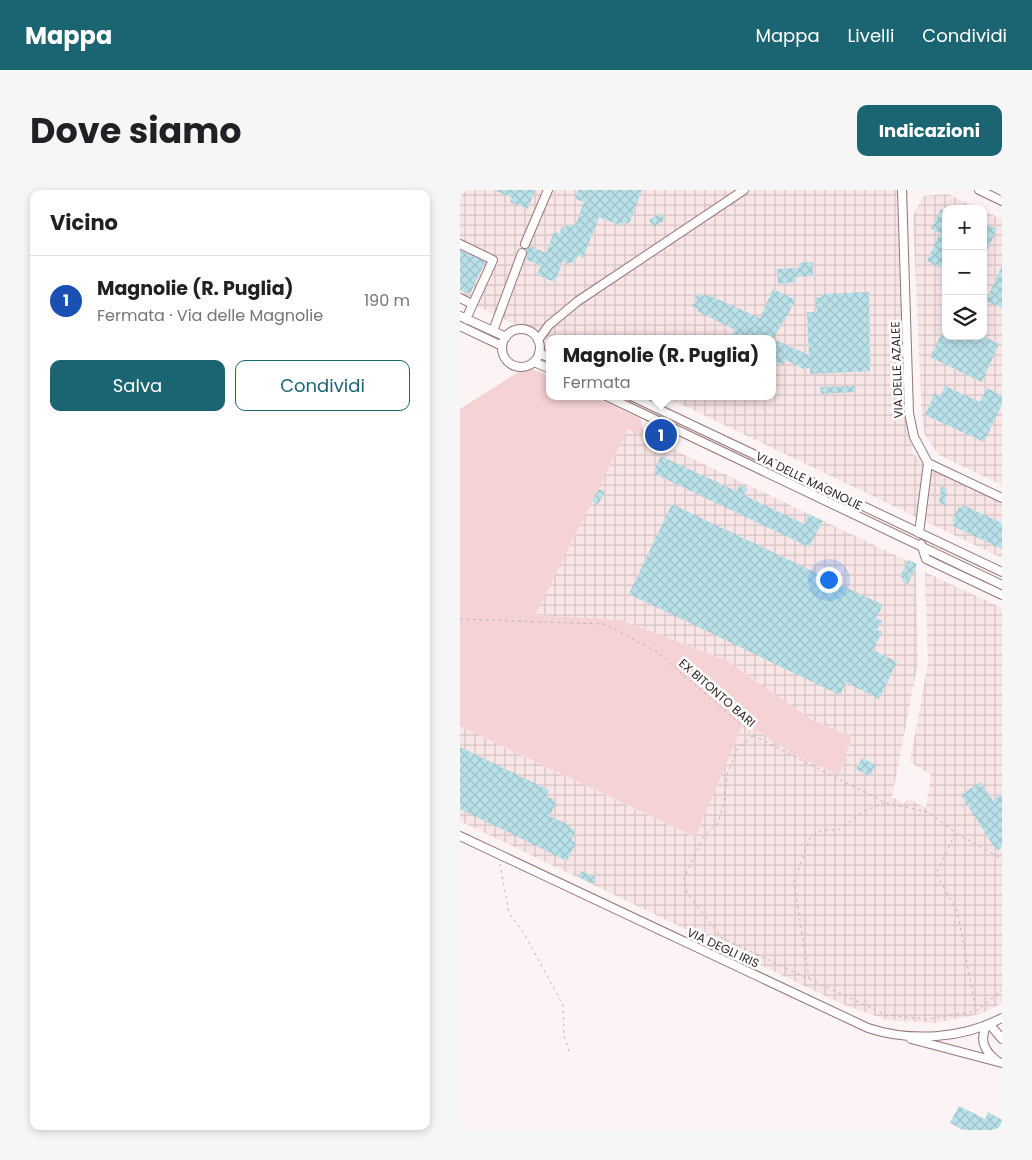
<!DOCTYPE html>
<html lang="it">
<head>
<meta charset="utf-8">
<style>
	body { margin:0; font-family:Poppins,sans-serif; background:#f6f6f6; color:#202124 }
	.controls { position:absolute; right:15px; top:15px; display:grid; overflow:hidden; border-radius:10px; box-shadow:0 2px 8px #0003 }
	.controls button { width:45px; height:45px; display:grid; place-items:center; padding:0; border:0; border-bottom:1px solid #e0e0e0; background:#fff; color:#202124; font:25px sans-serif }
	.you { position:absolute; left:368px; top:389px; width:18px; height:18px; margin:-12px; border:4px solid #fff; border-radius:50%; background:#1a73e8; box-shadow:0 0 0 8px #1a73e833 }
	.badge { display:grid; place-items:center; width:32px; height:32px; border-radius:50%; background:#1b6471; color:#fff; font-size:16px; font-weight:700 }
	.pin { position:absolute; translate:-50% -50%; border:2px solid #fff; box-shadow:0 1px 5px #0006 }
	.popup { position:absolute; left:86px; top:145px; width:230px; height:65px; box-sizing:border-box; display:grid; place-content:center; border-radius:10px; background:#fff; filter:drop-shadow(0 1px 4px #0005); font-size:16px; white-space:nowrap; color:#757577 }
	.popup b { font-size:19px; color:#202124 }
	.popup::after { content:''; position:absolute; left:50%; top:100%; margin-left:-10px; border:10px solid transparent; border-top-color:#fff }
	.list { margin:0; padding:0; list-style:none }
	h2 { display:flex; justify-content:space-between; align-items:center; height:65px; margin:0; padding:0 20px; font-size:21px }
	h2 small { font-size:16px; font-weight:400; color:#757577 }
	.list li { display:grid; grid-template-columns:32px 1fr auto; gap:15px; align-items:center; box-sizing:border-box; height:90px; padding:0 20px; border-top:1px solid #e0e0e0 }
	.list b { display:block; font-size:19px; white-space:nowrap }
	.list p { margin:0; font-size:16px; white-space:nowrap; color:#757577 }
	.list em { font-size:16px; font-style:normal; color:#757577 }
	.actions { display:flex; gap:10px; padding:15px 20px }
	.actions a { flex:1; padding:11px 0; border:1px solid #1b6471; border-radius:10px; text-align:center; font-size:18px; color:#1b6471 }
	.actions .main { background:#1b6471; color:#fff }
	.icon { flex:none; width:28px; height:28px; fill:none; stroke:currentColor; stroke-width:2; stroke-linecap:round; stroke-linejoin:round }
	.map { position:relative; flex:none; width:542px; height:940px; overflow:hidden; border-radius:10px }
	header { display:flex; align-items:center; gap:30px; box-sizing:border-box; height:70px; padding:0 25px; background:#1b6471; color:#fff }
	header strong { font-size:24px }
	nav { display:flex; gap:28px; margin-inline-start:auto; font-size:18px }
	.intro { display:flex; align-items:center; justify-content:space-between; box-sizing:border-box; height:120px; padding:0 30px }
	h1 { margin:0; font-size:35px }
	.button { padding:12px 22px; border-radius:10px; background:#1b6471; color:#fff; font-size:18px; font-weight:700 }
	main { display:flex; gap:30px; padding:0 30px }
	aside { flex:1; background:#fff; border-radius:10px; box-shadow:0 2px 8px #0003 }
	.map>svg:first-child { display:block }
	.industrial { fill:url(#industrial-grid) }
	.grass { fill:#f5d2d4 }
	.building { fill:url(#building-cross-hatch) }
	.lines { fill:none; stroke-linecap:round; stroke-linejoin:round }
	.minor-casing { stroke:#977576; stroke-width:10 }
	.path { stroke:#bcb2b3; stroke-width:1; stroke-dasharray:2.5 4; stroke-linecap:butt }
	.minor { stroke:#fff; stroke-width:8 }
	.labels { text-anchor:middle; stroke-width:5; stroke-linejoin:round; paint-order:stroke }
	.street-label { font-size:12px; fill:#2c1e1f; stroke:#fff }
</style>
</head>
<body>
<header>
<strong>Mappa</strong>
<nav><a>Mappa</a><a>Livelli</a><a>Condividi</a></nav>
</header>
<div class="intro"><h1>Dove siamo</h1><a class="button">Indicazioni</a></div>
<main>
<aside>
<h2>Vicino<small></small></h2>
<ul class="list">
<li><span class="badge" style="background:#1a4fb4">1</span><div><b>Magnolie (R. Puglia)</b><p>Fermata · Via delle Magnolie</p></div><em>190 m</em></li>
</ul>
<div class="actions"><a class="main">Salva</a><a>Condividi</a></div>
</aside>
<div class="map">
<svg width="542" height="940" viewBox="0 0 542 940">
	<defs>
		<pattern id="industrial-grid" width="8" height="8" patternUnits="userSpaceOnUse" patternTransform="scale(1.25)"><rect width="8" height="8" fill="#f8e5e6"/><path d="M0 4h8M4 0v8" fill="none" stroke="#d5c4c5"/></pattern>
		<pattern id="building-cross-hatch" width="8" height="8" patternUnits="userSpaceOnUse" patternTransform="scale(1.25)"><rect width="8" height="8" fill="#b9e1ea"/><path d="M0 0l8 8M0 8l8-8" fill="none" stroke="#9fc1c8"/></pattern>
	</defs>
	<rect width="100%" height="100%" fill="#fcf4f4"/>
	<g class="industrial">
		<polygon points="0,0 448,0 452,264 542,306 542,368 204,206 312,206 312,149 90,149 90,151 0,108"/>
		<polygon points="488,4 519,19 486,19 486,146 523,146 523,21 542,29 542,295 479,265 465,245 462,229 453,26 463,6"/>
		<polygon points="168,238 456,375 458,473 432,607 444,614 448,608 466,618 471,585 450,572 468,473 465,382 542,418 542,813 521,824 474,833 427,830 382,814 0,631 0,536 234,647 284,532 336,566 379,584 392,547 352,530 266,470 161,430 74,425"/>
	</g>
	<polygon class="grass" points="71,179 90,186 90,206 132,206 181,229 184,246 168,239 75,425 161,430 266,470 352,530 392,547 379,585 336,566 284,532 235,647 0,536 0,219 60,181"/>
	<g class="building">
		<polygon points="34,0 75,0 68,19 50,12 52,8"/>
		<polygon points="118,0 182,0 169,34 163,32 162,36 139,27 123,68 118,65 115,71 108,74 103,70 95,92 77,85 81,75 67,70 66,59 70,56 86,63 94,42 100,44 101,38 110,35 115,36 124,12 115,9"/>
		<polygon points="481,19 486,22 486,80 467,71 480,43 471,39"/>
		<polygon points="201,23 205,30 194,37 189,30"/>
		<polygon points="523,33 537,39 523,69"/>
		<polygon points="0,60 25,72 10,104 0,100"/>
		<polygon points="353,72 353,86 335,87 336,92 318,94 317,79 339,78 339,73"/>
		<polygon points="542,76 542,118 526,111"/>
		<polygon points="313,99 336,110 313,149 349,165 347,122 357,122 355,108 362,107 362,104 409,102 410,181 350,184 350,178 343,179 326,170 323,175 312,170 312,149 281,149 273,145 275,140 237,121 238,119 232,117 238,103 245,107 246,104 300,128"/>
		<polygon points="486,135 486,146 523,146 539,154 522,192 470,167"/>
		<polygon points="395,196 395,202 361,204 360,197"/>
		<polygon points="485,196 520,212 527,198 542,206 542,214 524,252 465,225 475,203 481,206"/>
		<polygon points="201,266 276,301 279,295 288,299 284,305 344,334 349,324 363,331 349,357 193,283"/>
		<polygon points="481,296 487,299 485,316 479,313"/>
		<polygon points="139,299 145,302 138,314 132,311"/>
		<polygon points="212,314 423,415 416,428 422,431 417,440 422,442 413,460 437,472 419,509 386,492 380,505 169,404"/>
		<polygon points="503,315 542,333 542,359 493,336 495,333 492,331 499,317 502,318"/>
		<polygon points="448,370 457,374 448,394 442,391 443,388 440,387"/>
		<polygon points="0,557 89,600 86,606 97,611 90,626 111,636 110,638 116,641 111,650 116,653 107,671 0,619"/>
		<polygon points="402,568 416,575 410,586 396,579"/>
		<polygon points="520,592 533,610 542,604 542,657 537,661 501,605"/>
		<polygon points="121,681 136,687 133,694 118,687"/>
		<polygon points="499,916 525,929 528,922 542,930 539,940 503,940 490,933"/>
	</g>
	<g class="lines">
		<g class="minor-casing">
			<g id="minor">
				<polyline points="442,0 449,223 454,247 468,273 542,308"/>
				<polyline points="519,0 542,11"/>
				<polyline points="0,54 33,70 6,129"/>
				<polyline points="65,54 88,0"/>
				<polyline points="0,108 12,114"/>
				<polyline points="0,126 46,147"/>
				<polyline points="0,136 42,156"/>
				<circle cx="61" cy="158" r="19"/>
				<polyline points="33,141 62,63"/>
				<polyline points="78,150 89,135 118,111 284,0"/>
				<polyline points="79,163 90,168"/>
				<polyline points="74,172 90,179"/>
				<polyline points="146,206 542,395"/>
				<polyline points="171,206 542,382"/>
				<polyline points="459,343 468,273"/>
				<polyline points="461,354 466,369 542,405"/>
				<path d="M0 646 408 838C451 852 502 849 542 828"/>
				<path d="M527 835C519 849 524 861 536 870"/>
				<polyline points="527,835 531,836 542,849"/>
				<polyline points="451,849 542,873"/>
			</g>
		</g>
		<g class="path">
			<polyline points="0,429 144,434 196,461 294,546 426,613 468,622 496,643 542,669"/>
			<polyline points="293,546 278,558 267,585 264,612 258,633 244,646 224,688 227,703 262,748 426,825 467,829 516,821 542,800"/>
			<polyline points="495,644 476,684 497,720 516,820"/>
			<polyline points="40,674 49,723 65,745 103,815 104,846 110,864"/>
			<polyline points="349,789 334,692 350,648 362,640 378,640 404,621 425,613"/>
		</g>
		<use href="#minor" class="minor"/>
	</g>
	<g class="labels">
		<g class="street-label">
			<text transform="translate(437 180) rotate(-92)" y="4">VIA DELLE AZALEE</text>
			<text transform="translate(349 291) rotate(26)" y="4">VIA DELLE MAGNOLIE</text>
			<text transform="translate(257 503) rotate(41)" y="4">EX BITONTO BARI</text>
			<text transform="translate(263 758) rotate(25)" y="4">VIA DEGLI IRIS</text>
		</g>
	</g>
</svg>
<div class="controls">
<button>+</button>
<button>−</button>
<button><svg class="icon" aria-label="layers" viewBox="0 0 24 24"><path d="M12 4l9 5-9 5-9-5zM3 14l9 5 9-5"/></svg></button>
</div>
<div class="you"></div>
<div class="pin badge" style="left:201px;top:245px;background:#1a4fb4">1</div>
<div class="popup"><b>Magnolie (R. Puglia)</b>Fermata</div>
</div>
</main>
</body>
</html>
